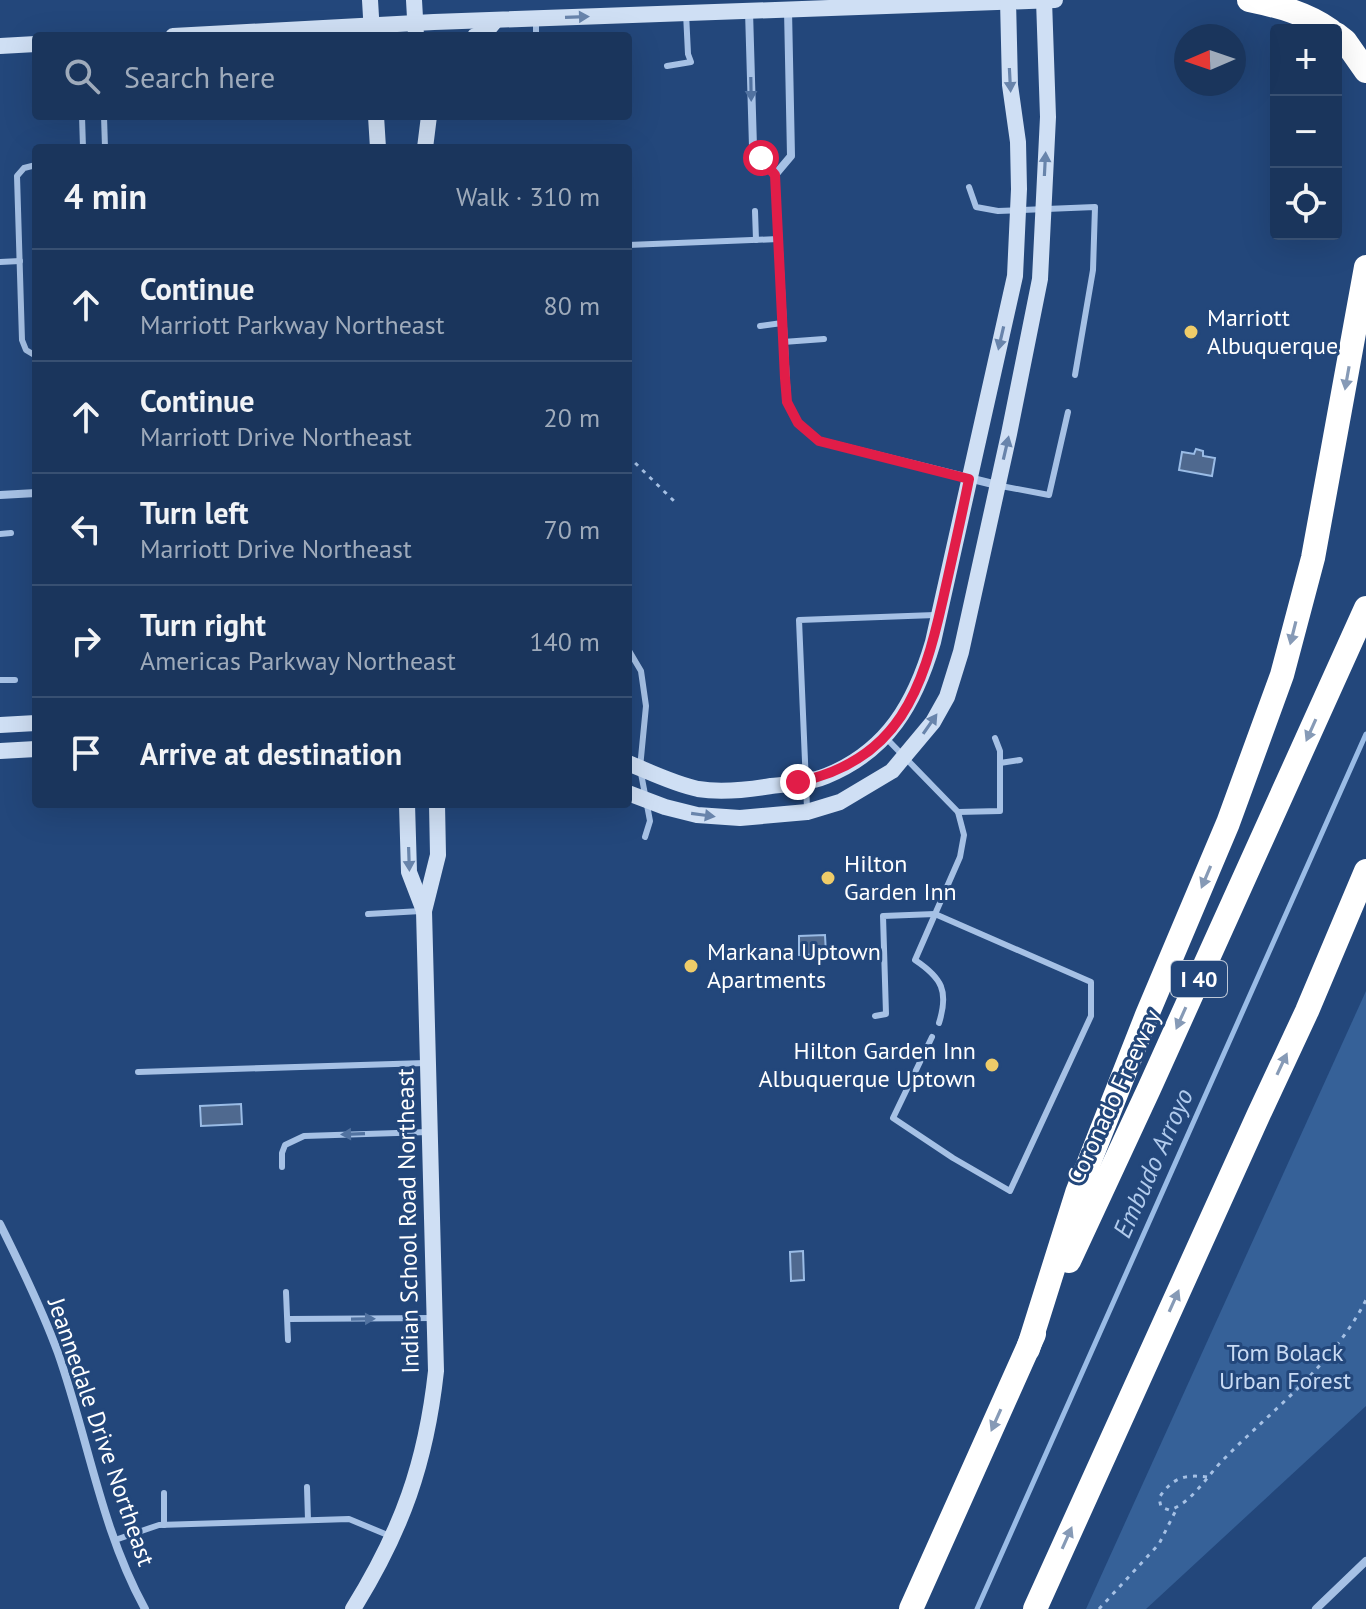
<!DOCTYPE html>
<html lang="en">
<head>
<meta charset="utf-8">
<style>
	body { margin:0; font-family:"PT Sans",sans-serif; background:#233d62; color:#f1f3f6 }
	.controls { position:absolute; right:24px; top:24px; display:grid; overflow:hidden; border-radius:8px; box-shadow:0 8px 32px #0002 }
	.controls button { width:72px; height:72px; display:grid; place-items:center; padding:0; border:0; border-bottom:2px solid #385072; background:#1a355c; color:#f1f3f6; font:40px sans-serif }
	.compass { position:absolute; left:1174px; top:24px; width:72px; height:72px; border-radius:50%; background:#1a355c; box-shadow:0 8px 32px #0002; rotate:268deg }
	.stop { position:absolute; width:24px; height:24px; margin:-18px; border:6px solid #e11d48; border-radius:50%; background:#fff }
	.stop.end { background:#e11d48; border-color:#fff; box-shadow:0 2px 8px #0008 }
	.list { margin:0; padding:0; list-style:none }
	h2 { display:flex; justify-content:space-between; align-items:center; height:104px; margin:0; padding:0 32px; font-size:34px }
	h2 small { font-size:26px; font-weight:400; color:#9fabbb }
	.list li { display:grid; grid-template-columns:52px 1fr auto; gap:24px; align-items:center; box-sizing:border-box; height:112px; padding:0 32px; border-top:2px solid #385072 }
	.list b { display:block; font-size:30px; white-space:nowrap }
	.list p { margin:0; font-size:26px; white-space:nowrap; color:#9fabbb }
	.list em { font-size:26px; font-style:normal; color:#9fabbb }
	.icon { flex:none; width:44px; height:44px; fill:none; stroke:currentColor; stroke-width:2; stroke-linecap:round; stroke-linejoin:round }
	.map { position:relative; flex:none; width:1366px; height:1609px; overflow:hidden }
	.search { position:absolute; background:#1a355c; box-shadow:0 8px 32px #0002; left:32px; top:32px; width:600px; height:88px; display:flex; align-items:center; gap:20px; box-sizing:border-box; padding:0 28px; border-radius:8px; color:#9fabbb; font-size:30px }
	.panel { position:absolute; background:#1a355c; box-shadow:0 8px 32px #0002; left:32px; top:144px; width:600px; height:664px; border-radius:8px }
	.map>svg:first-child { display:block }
	.green { fill:#366198 }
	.water { fill:#4f698f; stroke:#9abce6; stroke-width:2 }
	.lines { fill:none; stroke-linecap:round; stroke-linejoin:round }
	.stream { stroke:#9abce6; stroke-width:5 }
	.path { stroke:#a6c1e5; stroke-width:3; stroke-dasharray:4 6; stroke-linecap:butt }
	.lane { stroke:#a6c1e5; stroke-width:6 }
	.street { stroke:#a6c1e5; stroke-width:8 }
	.secondary { stroke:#cfdff4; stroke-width:16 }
	.highway { stroke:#fff; stroke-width:24 }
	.oneway { fill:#6884ab }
	.oneway2 { fill:#5172a0 }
	.oneway3 { fill:#869ab6 }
	.route { stroke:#e11d48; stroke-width:10 }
	.poi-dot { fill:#efcc69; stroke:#23477b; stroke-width:3 }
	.labels { text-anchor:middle; stroke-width:6; stroke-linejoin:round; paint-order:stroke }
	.shield { fill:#23477b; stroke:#bdc8d7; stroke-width:2 }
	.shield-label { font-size:22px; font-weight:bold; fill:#fff }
	.poi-label { font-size:24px; fill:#fff; stroke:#23477b; text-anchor:start }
	.street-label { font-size:24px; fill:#fff; stroke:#23477b }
	.park-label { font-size:24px; fill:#c9dbf4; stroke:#23477b }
	.water-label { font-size:26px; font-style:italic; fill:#b1cbed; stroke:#23477b }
</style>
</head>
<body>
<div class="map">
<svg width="1366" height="1609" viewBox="0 0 1366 1609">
	<rect width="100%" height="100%" fill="#23477b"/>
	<polygon class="green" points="1366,991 1366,1406 1146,1609 1086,1609"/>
	<g class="water">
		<polygon points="1196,449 1203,451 1203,456 1215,458 1212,476 1179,470 1182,452 1194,454"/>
		<polygon points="825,935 826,954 799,955 799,936"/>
		<polygon points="241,1104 242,1124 201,1126 200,1106"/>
		<polygon points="803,1251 804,1280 791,1281 790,1252"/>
	</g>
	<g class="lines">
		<polyline class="stream" points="977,1609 1366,734"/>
		<g class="path">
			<polyline points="628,456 675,502"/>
			<path d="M1207 1477C1184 1474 1172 1478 1159 1498L1161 1507 1169 1510C1191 1504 1207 1476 1223 1460 1274 1408 1332 1366 1366 1300"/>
			<polyline points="1099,1609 1159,1544 1177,1508"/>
		</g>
		<g class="lane">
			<polyline points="536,20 536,36"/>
			<polyline points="667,66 691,62 688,54 686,13"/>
			<polyline points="82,116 83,148"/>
			<polyline points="104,116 105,148"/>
			<polyline points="36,165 24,168 17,176 22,340 26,350 36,356"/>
			<polyline points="969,187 976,207 998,211 1095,207 1093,270 1075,375"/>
			<polyline points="755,211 756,240"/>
			<polyline points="628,245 778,239"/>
			<polyline points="0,262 20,261"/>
			<polyline points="760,326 782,323"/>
			<polyline points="783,342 824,339"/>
			<polyline points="1001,486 1049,495 1068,412"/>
			<polyline points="0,534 11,533"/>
			<polyline points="628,649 641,671 646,706 640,768 650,821 645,837"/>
			<polyline points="0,680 15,680"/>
			<polyline points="886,738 958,812 1000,811 1000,751 995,738"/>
			<polyline points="1000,763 1020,760"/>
			<polyline points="807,808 799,620 935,615"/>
			<polyline points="368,914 421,911"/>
			<polyline points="875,1016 886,1014 883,916 935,914 1091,982 1091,1016 1010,1191 953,1158 893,1118 932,1037"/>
			<path d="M939 1023C949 991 942 978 915 960L960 857 964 835 958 812"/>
			<polyline points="138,1072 426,1063"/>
			<polyline points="282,1167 282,1153 285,1145 304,1136 428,1132"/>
			<polyline points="286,1292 288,1340"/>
			<polyline points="289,1319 433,1318"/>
			<polyline points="307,1487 308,1520"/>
			<polyline points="164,1493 164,1525"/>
			<polyline points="115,1540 159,1525 349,1519 390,1536"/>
		</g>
		<g class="street">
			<polyline points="749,11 753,147 775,175 787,402 798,423 819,441 997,485"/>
			<polyline points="775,175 791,156 788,10"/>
			<polyline points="0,495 36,493"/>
			<path d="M0 1224C21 1266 42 1309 58 1353 88 1438 101 1529 145 1609"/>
			<polyline points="1316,1609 1366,1561"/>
		</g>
		<g class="secondary">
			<polyline points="370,0 372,34"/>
			<polyline points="414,0 416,36"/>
			<polyline points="173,36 434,22 1055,0"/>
			<polyline points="475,36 486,32 496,20"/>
			<polyline points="0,46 36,44"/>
			<polyline points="376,116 378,148"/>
			<polyline points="425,148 429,116"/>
			<polyline points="0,725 36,723"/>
			<polyline points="0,751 36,749"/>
			<path d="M628 763C650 772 674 784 698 789 722 793 747 790 771 786 789 784 809 783 826 776 888 751 915 703 933 642L1015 276 1019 189 1018 142 1010 85 1008 0"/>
			<polyline points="628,793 665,807 697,815 740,818 807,812 840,802 892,771 933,722 947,697 961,652 1009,434 1040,279 1048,117 1044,0"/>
			<polyline points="407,804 409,872 424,911"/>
			<path d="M353 1609C402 1530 426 1463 436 1371L424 911 438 855 437 804"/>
		</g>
		<g class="highway">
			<path d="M1249 0C1278 6 1306 13 1330 30"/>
			<polyline points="1336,34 1345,41 1366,71"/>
			<polyline points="1069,1261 1149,1089 1366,608"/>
			<polyline points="1028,1349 1077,1193 1147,1015 1228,823 1282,675 1313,558 1366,267"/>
			<polyline points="911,1609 1034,1334"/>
			<polyline points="1035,1609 1258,1116 1307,1011 1366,871"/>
		</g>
	</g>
	<defs><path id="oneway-solid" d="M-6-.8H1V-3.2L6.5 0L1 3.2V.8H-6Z" transform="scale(2)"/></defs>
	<g class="oneway">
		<use href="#oneway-solid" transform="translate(577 17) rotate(-2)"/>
		<use href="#oneway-solid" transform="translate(1010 80) rotate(87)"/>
		<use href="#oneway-solid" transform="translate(1045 164) rotate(-87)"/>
		<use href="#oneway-solid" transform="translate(1001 338) rotate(103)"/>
		<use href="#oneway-solid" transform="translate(1006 448) rotate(-77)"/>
		<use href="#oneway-solid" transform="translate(930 724) rotate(-55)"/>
		<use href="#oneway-solid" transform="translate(703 815) rotate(8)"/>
		<use href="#oneway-solid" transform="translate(409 859) rotate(88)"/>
	</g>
	<g class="oneway2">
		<use href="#oneway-solid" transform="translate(751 89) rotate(89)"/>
		<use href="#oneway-solid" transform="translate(353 1134) rotate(178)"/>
		<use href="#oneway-solid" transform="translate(363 1319) rotate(-1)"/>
	</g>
	<g class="oneway3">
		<use href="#oneway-solid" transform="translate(1347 378) rotate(100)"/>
		<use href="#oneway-solid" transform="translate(1293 633) rotate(104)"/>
		<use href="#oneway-solid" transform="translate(1311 730) rotate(114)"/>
		<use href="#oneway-solid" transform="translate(1206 877) rotate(113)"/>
		<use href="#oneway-solid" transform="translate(1181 1018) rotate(114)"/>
		<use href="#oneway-solid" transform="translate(1282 1064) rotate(-65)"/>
		<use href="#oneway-solid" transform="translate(1174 1301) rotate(-66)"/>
		<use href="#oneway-solid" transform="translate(996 1420) rotate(114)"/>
		<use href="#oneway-solid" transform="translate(1067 1538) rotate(-66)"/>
	</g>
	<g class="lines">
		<path class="route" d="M761 158 775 175 785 378 787 402 798 423 819 441 969 479C961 519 952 559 943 599 923 689 899 761 798 782"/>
	</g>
	<g class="poi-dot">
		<circle cx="1191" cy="332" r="8"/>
		<circle cx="828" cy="878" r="8"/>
		<circle cx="691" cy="966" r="8"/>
		<circle cx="992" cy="1065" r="8"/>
	</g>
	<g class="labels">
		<rect class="shield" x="1171" y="961" width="56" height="36" rx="6"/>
		<g class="shield-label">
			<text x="1199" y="987">I 40</text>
		</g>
		<g class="poi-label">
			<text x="1207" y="326">Marriott<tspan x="1207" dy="28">Albuquerque</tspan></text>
			<text x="844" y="872">Hilton<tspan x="844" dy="28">Garden Inn</tspan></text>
			<text x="707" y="960">Markana Uptown<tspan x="707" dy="28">Apartments</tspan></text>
			<text x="976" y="1059" text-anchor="end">Hilton Garden Inn<tspan x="976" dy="28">Albuquerque Uptown</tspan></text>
		</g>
		<g class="street-label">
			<text transform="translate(1114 1097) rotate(-65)" y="8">Coronado Freeway</text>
			<text transform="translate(408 1221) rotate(-91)" y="8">Indian School Road Northeast</text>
			<text transform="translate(101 1432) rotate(71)" y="8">Jeannedale Drive Northeast</text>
		</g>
		<g class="park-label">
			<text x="1285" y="1361">Tom Bolack<tspan x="1285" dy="28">Urban Forest</tspan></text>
		</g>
		<g class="water-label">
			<text transform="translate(1153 1163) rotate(-66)" y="9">Embudo Arroyo</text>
		</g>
	</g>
</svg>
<div class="controls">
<button>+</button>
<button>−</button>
<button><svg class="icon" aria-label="locate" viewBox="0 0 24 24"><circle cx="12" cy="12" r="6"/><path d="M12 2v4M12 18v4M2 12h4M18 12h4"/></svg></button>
</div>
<svg class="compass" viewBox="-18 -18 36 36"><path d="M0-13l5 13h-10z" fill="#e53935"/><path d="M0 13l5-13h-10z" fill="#9fabbb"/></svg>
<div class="stop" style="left:761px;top:158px"></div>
<div class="stop end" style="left:798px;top:782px"></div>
<div class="search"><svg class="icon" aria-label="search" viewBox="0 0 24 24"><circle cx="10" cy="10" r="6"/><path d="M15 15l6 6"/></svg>Search here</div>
<section class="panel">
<h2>4 min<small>Walk · 310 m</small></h2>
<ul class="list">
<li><svg class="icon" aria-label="ahead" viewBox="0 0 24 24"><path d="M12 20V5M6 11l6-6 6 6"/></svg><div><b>Continue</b><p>Marriott Parkway Northeast</p></div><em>80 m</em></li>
<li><svg class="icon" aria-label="ahead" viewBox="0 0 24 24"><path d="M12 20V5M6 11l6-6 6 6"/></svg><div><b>Continue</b><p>Marriott Drive Northeast</p></div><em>20 m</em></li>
<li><svg class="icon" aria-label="left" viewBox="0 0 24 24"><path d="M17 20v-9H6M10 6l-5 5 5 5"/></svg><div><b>Turn left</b><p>Marriott Drive Northeast</p></div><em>70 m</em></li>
<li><svg class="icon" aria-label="right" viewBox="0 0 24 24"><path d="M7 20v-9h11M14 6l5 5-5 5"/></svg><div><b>Turn right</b><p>Americas Parkway Northeast</p></div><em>140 m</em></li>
<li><svg class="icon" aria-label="arrive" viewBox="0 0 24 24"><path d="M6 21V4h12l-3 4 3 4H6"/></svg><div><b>Arrive at destination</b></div></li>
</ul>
</section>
</div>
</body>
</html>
